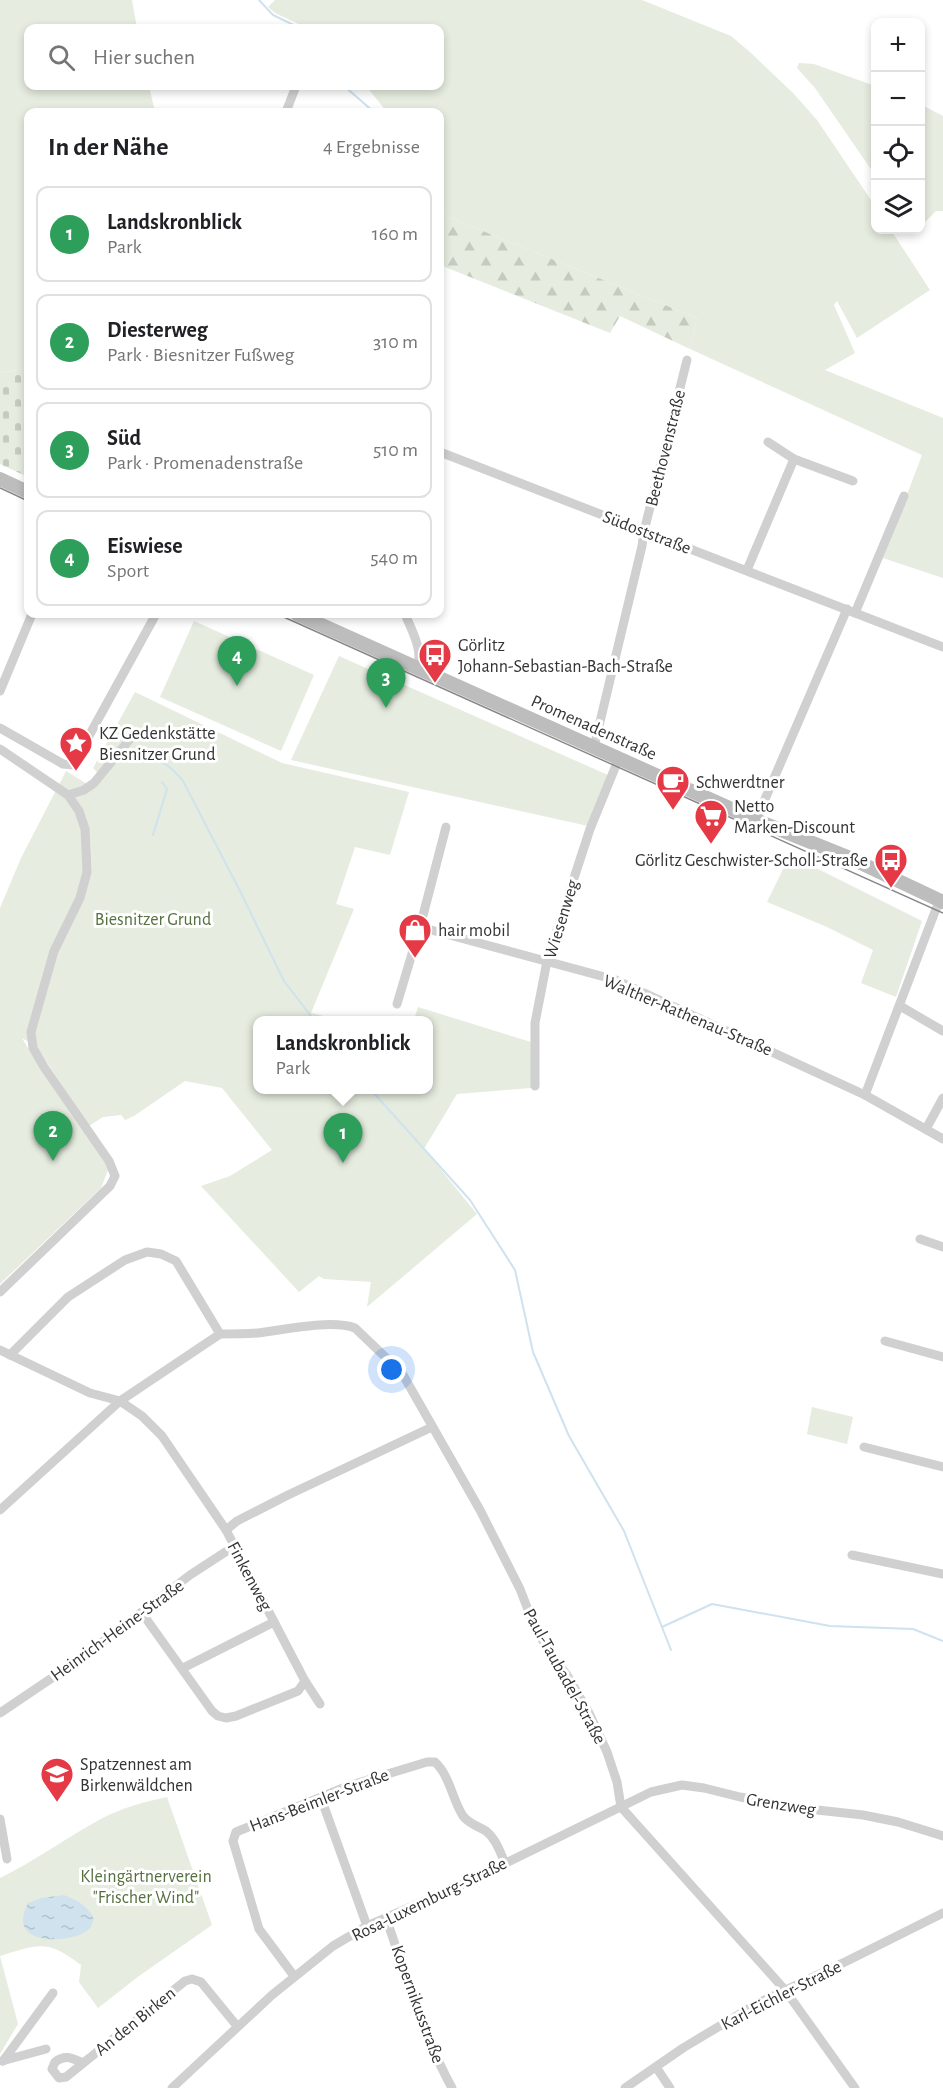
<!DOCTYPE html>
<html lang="de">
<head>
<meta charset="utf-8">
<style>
	body { margin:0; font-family:"Alegreya Sans",sans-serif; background:#f6f6f6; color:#202124 }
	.controls { position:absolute; right:18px; top:18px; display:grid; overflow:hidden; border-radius:12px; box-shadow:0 3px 9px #0003 }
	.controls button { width:54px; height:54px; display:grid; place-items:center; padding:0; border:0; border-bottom:2px solid #e0e0e0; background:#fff; color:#202124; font:30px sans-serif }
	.you { position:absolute; left:392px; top:1370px; width:21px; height:21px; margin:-15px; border:4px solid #fff; border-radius:50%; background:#1a73e8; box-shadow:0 0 0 9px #1a73e833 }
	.badge { display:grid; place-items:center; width:39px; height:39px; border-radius:50%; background:#0f766e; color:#fff; font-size:20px; font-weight:700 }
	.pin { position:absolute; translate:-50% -50px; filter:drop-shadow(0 2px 3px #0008) }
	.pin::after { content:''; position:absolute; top:32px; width:21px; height:18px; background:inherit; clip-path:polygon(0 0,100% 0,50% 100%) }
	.popup { position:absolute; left:253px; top:1016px; width:180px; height:78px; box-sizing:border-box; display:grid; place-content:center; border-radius:12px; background:#fff; filter:drop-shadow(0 2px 4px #0005); font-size:20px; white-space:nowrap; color:#757577 }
	.popup b { font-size:22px; color:#202124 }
	.popup::after { content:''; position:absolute; left:50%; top:100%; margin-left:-12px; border:12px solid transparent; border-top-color:#fff }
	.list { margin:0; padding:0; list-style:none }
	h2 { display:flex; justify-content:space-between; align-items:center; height:78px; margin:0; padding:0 24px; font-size:26px }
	h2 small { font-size:20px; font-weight:400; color:#757577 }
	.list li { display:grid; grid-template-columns:39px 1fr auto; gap:18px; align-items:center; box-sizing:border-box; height:96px; margin:0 12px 12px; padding:0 12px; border:2px solid #e0e0e0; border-radius:12px }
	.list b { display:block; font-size:22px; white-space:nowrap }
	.list p { margin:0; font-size:20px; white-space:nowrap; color:#757577 }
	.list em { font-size:20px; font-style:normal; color:#757577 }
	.icon { flex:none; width:33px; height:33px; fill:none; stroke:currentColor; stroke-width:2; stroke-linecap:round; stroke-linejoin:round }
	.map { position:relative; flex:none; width:943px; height:2088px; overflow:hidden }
	.search { position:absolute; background:#fff; box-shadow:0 3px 9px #0003; left:24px; top:24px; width:420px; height:66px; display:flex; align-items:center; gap:15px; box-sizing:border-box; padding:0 21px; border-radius:12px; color:#757577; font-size:22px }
	.panel { position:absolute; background:#fff; box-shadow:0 3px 9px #0003; left:24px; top:108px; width:420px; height:510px; border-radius:12px }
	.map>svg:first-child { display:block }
	.green { fill:#e6ecdf }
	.forest { fill:url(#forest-firs) }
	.cemetery { fill:url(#cemetery-stones) }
	.water { fill:url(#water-ripples) }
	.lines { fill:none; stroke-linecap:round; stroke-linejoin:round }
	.stream { stroke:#cfe2ee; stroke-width:2 }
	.street { stroke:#d0d0d0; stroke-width:9 }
	.secondary { stroke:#bdbdbd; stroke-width:14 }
	.tram { stroke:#888; stroke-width:1.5 }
	.labels { text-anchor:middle; stroke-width:6; stroke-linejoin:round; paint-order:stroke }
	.street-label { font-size:18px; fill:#333; stroke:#fff }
	.poi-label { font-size:18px; fill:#333; stroke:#fff; text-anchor:start }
	.park-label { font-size:18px; fill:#56703f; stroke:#fff }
</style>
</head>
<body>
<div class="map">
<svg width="943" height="2088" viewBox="0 0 943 2088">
	<defs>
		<pattern id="forest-firs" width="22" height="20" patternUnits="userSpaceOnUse" patternTransform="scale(1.5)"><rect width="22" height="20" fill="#e6ecdf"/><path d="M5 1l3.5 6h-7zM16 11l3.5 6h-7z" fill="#c6cbc0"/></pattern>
		<pattern id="cemetery-stones" width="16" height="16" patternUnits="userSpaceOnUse" patternTransform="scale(1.5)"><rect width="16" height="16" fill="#e6ecdf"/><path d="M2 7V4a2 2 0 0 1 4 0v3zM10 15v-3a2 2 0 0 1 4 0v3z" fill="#c6cbc0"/></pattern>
		<pattern id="water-ripples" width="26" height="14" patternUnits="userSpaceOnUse" patternTransform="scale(1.5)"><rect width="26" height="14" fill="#cfe2ee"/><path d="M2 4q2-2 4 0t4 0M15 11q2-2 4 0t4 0" fill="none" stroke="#b2c2cd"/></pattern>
	</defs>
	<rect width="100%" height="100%" fill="#fff"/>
	<g class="green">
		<polygon points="0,0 132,0 137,28 28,28 28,86 149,86 155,112 28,112 28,368 0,373"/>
		<polygon points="275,0 642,0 731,36 751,53 793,93 817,120 875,206 876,230 891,230 930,290 857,338 837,301 834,305 855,353 825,370 943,418 943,578 883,558 922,455 690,349 697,318 446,216 440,194 440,112 387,112 366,86 440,86 440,28 307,28 275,13 268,7"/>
		<polygon points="799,63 814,64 875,86 875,175 815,88 797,68"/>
		<polygon points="920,104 943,116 943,211 936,211 921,226"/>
		<polygon points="194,621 314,675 281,751 160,697"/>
		<polygon points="339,656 608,775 588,826 291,760"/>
		<polygon points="135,692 282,763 409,792 390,855 355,847 336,904 354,909 311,1013 341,1020 258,1020 258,1090 428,1090 428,1020 414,1020 418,1007 531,1042 531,1088 457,1094 424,1149 477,1214 367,1307 371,1282 324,1279 319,1276 299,1292 201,1186 230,1176 272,1150 222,1088 185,1081 134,1116 125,1120 121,1115 103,1117 89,1126 36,1046 22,1038 37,1063 105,1158 108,1170 101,1188 0,1284 0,908 21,858 66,771 92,787 101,777 93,768"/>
		<polygon points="790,855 922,921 896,997 861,983 873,950 827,927 767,902"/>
		<polygon points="812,1407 853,1417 847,1444 807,1434"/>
		<path d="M167 1797 212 1925 139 1976 98 2008 79 1982 81 1965C47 1939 39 1944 0 1956L18 2024 0 2054V1878C35 1861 66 1838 101 1819 121 1808 144 1802 167 1797Z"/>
	</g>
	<polygon class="forest" points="440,194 446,216 697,318 690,349 620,316 610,333 440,265"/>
	<polygon class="cemetery" points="28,368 28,477 0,464 0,373"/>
	<path class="water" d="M64 1895C77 1900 88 1906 94 1919 92 1922 92 1926 90 1928 79 1943 3 1950 28 1903L41 1898Z"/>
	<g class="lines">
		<g class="stream">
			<polyline points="259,0 273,15 300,28"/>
			<polyline points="344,86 374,112"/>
			<path d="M143 753C162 761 170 765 183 781L239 889 284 981 314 1020"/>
			<polyline points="153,835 167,789 162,782"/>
			<polyline points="371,1090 470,1200 515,1270 533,1352 569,1436 624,1531 671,1650"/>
			<polyline points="662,1627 712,1604 830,1626 913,1629 943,1641"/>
		</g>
		<g class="street">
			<polyline points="286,112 296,86"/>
			<polyline points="768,442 794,459"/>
			<polyline points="440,452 943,647"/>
			<polyline points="747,570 794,459 853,481"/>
			<polyline points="855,613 904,496"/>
			<path d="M405 614C411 629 424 651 417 667"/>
			<polyline points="0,691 32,614"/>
			<polyline points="0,728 63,764 73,765 156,614"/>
			<polyline points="594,747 642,546 644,531 687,360"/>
			<polyline points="0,749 68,795 79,811 85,829 87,872 80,898 54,951 31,1032 33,1048 44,1067 109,1161 115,1176 110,1186 0,1292"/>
			<polyline points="68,795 84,790 94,783 130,739"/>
			<polyline points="756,820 847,609"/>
			<polyline points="420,927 616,980 865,1095 943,1139"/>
			<polyline points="397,1004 420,927 446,827"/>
			<polyline points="900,1006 943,1031"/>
			<polyline points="535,1086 535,1023 547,961 590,829 619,758"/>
			<polyline points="865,1095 936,909 943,900"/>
			<polyline points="926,1129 943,1098"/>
			<polyline points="920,1239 943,1247"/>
			<path d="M220 1334C232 1334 245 1334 257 1333 283 1330 332 1319 355 1328L402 1373 480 1510 520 1589 535 1628 552 1656 567 1675 589 1713 607 1752 617 1782 621 1807 785 1990 855 2088"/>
			<polyline points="885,1341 943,1357"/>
			<polyline points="0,1350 90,1393 120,1401 142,1416 162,1436 226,1530 305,1681 320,1704"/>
			<polyline points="10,1355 68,1297 125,1260 147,1252 161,1254 176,1261 220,1334"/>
			<polyline points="864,1447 943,1467"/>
			<polyline points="0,1510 120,1401 220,1334"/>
			<polyline points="226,1530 237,1521 288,1495 432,1427"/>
			<polyline points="852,1555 943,1574"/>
			<polyline points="142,1613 212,1711 218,1716 226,1718 236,1716 298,1691 305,1681"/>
			<polyline points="183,1668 274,1622"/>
			<polyline points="0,1713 80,1659 190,1575 233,1547"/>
			<polyline points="321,1798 367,1926"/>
			<polyline points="0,1819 7,1859"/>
			<path d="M386 1918C406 1975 423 2035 452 2088"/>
			<path d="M294 1976 259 1929 233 1841 236 1832 348 1786 427 1762H435C450 1776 452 1799 463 1816 469 1824 478 1826 486 1831 496 1839 500 1852 505 1863"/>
			<polyline points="2,2061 46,2049"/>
			<polyline points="3,2061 53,1993"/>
			<path d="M83 2063C72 2058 65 2054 55 2062L52 2069 59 2078 66 2077 185 1981 192 1979 201 1982 237 2026"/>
			<polyline points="656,2067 670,2088"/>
			<polyline points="172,2088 272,1995 333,1946 367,1926 457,1887 651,1792 682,1785 704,1788 740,1797 808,1809 863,1815 898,1822 943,1836"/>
			<polyline points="625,2088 683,2048 758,2003 847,1961 943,1913"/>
		</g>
		<g class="secondary">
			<polyline points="0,479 28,492"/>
			<polyline points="297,614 756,820 850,858 943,902"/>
		</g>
		<g class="tram">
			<polyline points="0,488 28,501"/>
			<polyline points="277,614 943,913"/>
		</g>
	</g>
	<defs>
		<g id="bus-pin" transform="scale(1.725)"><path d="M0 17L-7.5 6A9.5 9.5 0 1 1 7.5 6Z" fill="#e63946" stroke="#fff"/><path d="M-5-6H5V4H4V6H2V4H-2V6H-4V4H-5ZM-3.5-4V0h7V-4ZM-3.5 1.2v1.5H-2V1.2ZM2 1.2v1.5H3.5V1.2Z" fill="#fff"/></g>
		<g id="sight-pin" transform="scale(1.725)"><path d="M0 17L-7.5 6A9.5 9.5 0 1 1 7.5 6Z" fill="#e63946" stroke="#fff"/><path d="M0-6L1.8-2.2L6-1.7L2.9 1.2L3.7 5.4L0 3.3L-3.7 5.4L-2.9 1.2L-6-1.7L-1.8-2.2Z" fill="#fff"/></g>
		<g id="cafe-pin" transform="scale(1.725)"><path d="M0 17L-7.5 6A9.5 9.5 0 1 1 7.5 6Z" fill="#e63946" stroke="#fff"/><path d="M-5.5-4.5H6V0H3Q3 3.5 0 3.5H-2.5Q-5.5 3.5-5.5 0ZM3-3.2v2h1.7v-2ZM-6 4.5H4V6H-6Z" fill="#fff"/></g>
		<g id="supermarket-pin" transform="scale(1.725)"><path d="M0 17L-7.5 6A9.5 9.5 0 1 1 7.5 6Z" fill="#e63946" stroke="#fff"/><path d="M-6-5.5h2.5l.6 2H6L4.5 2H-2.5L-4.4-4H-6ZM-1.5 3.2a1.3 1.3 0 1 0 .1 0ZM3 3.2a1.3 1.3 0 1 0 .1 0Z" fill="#fff"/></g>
		<g id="shop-pin" transform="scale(1.725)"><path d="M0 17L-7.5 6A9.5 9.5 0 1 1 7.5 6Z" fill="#e63946" stroke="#fff"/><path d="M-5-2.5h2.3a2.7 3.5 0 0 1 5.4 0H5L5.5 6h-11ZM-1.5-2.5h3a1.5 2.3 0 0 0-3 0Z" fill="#fff"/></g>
		<g id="school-pin" transform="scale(1.725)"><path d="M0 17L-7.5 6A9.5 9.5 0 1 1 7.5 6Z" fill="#e63946" stroke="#fff"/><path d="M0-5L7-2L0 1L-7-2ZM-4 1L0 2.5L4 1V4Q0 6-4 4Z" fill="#fff"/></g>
	</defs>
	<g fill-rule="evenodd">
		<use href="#bus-pin" x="435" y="655"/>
		<use href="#sight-pin" x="76" y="743"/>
		<use href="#cafe-pin" x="673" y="782"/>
		<use href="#supermarket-pin" x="711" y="816"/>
		<use href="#bus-pin" x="891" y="860"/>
		<use href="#shop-pin" x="415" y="930"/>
		<use href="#school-pin" x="57" y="1774"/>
	</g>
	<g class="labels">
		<g class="street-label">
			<text transform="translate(665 448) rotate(-76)" y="6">Beethovenstraße</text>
			<text transform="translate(647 532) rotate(21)" y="6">Südoststraße</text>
			<text transform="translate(594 727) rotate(24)" y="6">Promenadenstraße</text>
			<text transform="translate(561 919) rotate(-73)" y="6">Wiesenweg</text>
			<text transform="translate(688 1015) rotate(23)" y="6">Walther-Rathenau-Straße</text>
			<text transform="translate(250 1576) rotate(62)" y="6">Finkenweg</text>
			<text transform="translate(117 1630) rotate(-36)" y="6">Heinrich-Heine-Straße</text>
			<text transform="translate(565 1676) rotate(61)" y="6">Paul-Taubadel-Straße</text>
			<text transform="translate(319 1800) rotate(-21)" y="6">Hans-Beimler-Straße</text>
			<text transform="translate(781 1804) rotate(9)" y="6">Grenzweg</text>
			<text transform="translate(429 1899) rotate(-26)" y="6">Rosa-Luxemburg-Straße</text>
			<text transform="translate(781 1995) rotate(-27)" y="6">Karl-Eichler-Straße</text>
			<text transform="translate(418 2004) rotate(70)" y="6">Kopernikusstraße</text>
			<text transform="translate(135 2021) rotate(-39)" y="6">An den Birken</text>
		</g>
		<g class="poi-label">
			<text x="458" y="651">Görlitz<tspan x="458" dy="21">Johann-Sebastian-Bach-Straße</tspan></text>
			<text x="99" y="739">KZ Gedenkstätte<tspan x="99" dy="21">Biesnitzer Grund</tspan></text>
			<text x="696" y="788">Schwerdtner</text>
			<text x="734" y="812">Netto<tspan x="734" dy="21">Marken-Discount</tspan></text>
			<text x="868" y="866" text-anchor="end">Görlitz Geschwister-Scholl-Straße</text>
			<text x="438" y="936">hair mobil</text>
			<text x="80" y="1770">Spatzennest am<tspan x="80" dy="21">Birkenwäldchen</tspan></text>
		</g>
		<g class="park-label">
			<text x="153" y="925">Biesnitzer Grund</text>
			<text x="146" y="1882">Kleingärtnerverein<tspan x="146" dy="21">"Frischer Wind"</tspan></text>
		</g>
	</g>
</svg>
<div class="controls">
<button>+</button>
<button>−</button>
<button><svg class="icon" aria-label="locate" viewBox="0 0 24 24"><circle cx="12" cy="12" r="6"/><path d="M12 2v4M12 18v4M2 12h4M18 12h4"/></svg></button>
<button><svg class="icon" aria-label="layers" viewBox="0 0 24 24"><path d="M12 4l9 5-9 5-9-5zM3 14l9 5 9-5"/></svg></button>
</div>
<div class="you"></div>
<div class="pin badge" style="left:343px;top:1163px;background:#2e9e5b">1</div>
<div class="popup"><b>Landskronblick</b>Park</div>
<div class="pin badge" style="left:53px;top:1161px;background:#2e9e5b">2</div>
<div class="pin badge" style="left:386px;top:708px;background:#2e9e5b">3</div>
<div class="pin badge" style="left:237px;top:686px;background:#2e9e5b">4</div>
<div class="search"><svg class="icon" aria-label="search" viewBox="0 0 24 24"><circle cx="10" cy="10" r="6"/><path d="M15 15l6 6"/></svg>Hier suchen</div>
<section class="panel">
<h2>In der Nähe<small>4 Ergebnisse</small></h2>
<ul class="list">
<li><span class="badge" style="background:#2e9e5b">1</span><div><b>Landskronblick</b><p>Park</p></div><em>160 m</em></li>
<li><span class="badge" style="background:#2e9e5b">2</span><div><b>Diesterweg</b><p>Park · Biesnitzer Fußweg</p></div><em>310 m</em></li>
<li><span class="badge" style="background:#2e9e5b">3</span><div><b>Süd</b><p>Park · Promenadenstraße</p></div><em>510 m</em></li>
<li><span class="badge" style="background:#2e9e5b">4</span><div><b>Eiswiese</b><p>Sport</p></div><em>540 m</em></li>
</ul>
</section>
</div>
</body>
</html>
